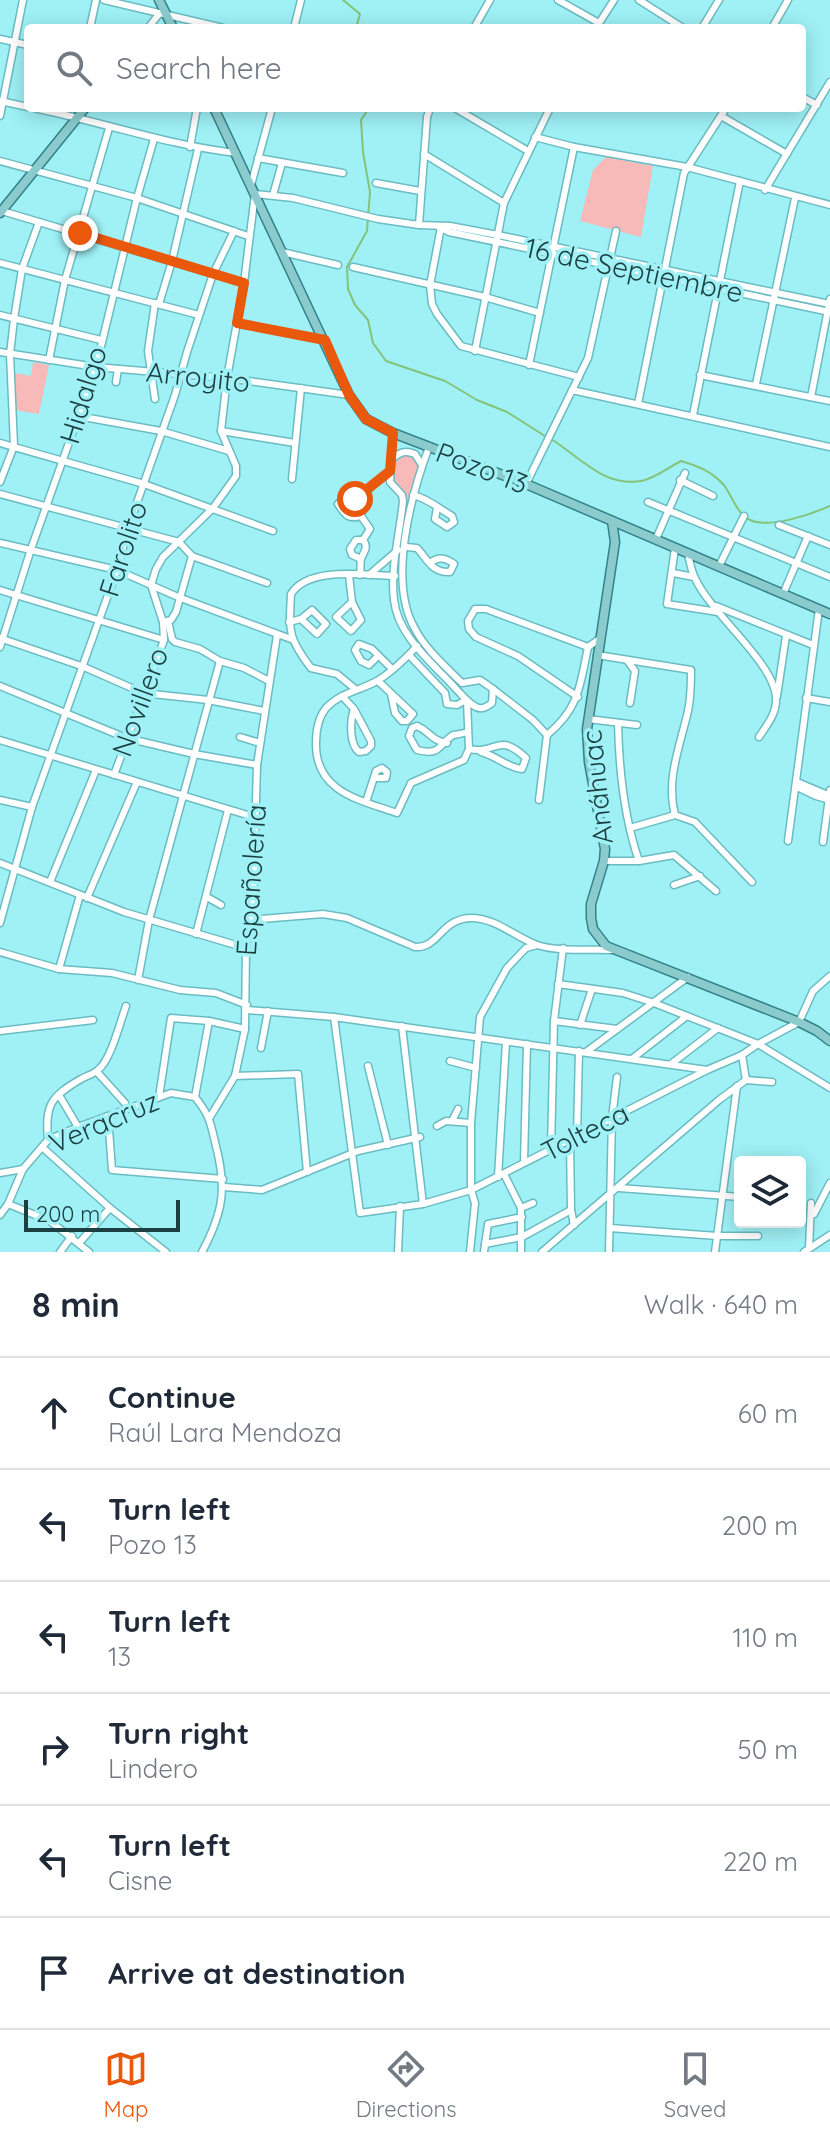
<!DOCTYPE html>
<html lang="en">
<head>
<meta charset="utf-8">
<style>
	body { margin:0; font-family:Quicksand,sans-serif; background:#f6f6f7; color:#1f2937 }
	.controls { position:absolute; right:24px; bottom:24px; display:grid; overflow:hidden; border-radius:8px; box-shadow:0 4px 20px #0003 }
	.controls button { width:72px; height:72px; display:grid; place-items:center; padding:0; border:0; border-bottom:2px solid #e0e1e3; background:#fff; color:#1f2937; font:40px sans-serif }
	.scale { position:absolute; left:24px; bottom:20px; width:156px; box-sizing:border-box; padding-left:8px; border:4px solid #1c3f41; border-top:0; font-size:22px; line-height:28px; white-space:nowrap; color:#1c3f41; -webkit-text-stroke:6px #9ff1f6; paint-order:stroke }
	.stop { position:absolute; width:24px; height:24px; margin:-18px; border:6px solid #ea580c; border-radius:50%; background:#fff }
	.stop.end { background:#ea580c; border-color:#fff; box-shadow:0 2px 8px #0008 }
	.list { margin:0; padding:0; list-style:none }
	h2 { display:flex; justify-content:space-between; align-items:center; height:104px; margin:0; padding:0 32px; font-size:34px }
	h2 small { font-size:26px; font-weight:400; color:#747a83 }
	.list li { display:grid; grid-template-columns:52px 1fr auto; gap:24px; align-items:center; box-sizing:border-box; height:112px; padding:0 32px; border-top:2px solid #e0e1e3 }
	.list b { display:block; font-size:30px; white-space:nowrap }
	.list p { margin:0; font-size:26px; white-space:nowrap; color:#747a83 }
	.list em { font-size:26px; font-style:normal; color:#747a83 }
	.icon { flex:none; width:44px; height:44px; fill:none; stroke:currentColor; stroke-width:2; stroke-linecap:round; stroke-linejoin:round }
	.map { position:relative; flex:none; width:830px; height:1252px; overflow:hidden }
	.search { position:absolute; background:#fff; box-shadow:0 4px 20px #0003; left:24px; right:24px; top:24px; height:88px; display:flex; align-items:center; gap:20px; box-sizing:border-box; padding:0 28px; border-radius:8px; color:#747a83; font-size:30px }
	.sheet { height:776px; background:#fff }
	nav { display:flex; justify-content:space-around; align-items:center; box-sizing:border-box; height:112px; border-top:2px solid #e0e1e3; background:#fff; font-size:22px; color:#747a83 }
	nav a { display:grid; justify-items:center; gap:4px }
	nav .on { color:#ea580c }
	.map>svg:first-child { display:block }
	.grass { fill:#f7bab8 }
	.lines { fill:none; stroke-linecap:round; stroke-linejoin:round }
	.stream { stroke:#84c379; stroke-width:2 }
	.minor-casing { stroke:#6abcc2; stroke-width:9 }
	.major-casing { stroke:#328388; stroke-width:11 }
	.minor { stroke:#fff; stroke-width:6 }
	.major { stroke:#8bcbce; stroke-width:8 }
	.route { stroke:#ea580c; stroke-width:10 }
	.labels { text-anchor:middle; stroke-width:7; stroke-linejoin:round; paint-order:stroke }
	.street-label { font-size:28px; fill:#1c3f41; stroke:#9ff1f6 }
</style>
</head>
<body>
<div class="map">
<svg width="830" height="1252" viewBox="0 0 830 1252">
	<rect width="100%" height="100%" fill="#9ff1f6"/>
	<g class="grass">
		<polygon points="606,157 653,166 641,237 580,221 593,170"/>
		<polygon points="33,362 49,365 39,414 14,410 15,373 31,376"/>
		<polygon points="403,455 414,455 420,463 408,501 393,482 396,462"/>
	</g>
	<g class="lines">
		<g class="stream">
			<polyline points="343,0 360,14 356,28"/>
			<polyline points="369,108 361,120 363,152 370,192 367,231 347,267 348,289 355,305 368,320 373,343 386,361 445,381 477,400 507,412 545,436"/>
			<path d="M551 439C580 457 603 487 641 481 654 479 669 467 681 461 698 466 711 471 724 485 732 496 737 514 750 520 770 529 812 514 830 506"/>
		</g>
		<g class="minor-casing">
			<g id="minor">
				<polyline points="104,0 223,28"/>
				<polyline points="558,0 599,23"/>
				<polyline points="639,0 683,28"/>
				<polyline points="90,28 96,0"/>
				<polyline points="148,28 159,14"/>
				<polyline points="294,28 301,0"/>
				<polyline points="474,28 490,0"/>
				<polyline points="596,28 614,0"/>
				<polyline points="702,28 719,0"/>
				<polyline points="772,28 788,0"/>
				<polyline points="0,39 28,45"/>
				<polyline points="802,97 817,105"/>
				<polyline points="0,101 28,107"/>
				<path d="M34 108C102 122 167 145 236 153"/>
				<polyline points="455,108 528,151"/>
				<polyline points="0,116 23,0"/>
				<polyline points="721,116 787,154"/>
				<polyline points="535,137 574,147 687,167 830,205"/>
				<polyline points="190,147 197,108"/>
				<polyline points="424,154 504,203"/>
				<polyline points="258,158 343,173"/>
				<polyline points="0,161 137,198 248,236"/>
				<polyline points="376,183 420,191"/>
				<polyline points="251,185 272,108"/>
				<polyline points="765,190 830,82"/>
				<polyline points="273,195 282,163"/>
				<polyline points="2,211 244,283"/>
				<polyline points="419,225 427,117 430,108"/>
				<polyline points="439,227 449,232 830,312"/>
				<polyline points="441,227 430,285 432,304 437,314 461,346 579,377"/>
				<polyline points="282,252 338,265"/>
				<polyline points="0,263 199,315"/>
				<polyline points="353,267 485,297 540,313"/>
				<polyline points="155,303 148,351 155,399"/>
				<polyline points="159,304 172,261 198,149"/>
				<polyline points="0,315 101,340"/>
				<polyline points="237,323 325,340"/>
				<polyline points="475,351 504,203 550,108"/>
				<polyline points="0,352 96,367 227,378 349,395"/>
				<polyline points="49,360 65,280 109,128"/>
				<polyline points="529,365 574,147"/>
				<polyline points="700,375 830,401"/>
				<polyline points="116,382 118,369"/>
				<polyline points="756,384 795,198"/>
				<polyline points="572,390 830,447"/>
				<polyline points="811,397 830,299"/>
				<polyline points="638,404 684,173 726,108"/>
				<polyline points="693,415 740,181"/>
				<polyline points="78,416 161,431 229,451"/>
				<polyline points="221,431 295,443"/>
				<path d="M393 433 390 482 402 495 403 501C400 532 390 569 394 600 398 637 434 664 457 690 463 696 468 703 476 707 483 710 486 707 492 703L493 689 480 680 462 683C445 666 425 649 414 627 388 580 411 495 429 447"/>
				<polyline points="0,443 144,484 273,531"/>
				<path d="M392 459C400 452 405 450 415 454L422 465"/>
				<polyline points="292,479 301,388"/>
				<polyline points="680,480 713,496"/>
				<polyline points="0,482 14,446 10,354 14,319 22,269 39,222"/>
				<polyline points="526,484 588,358 616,231"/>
				<polyline points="0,494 179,542 192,556 267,583"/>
				<path d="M413 495C429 499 438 508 452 516L454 522 447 527 435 519 437 508"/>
				<path d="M355 499 362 512 361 516C349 520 345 515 338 504L341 501 355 499 390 471"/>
				<polyline points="648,502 830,577"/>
				<polyline points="361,516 370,529 363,540"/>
				<polyline points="779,525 830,545"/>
				<polyline points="656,539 685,473"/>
				<polyline points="0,543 117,570 178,597 291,639"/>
				<path d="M406 547 417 548C428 560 432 573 450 572L454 564C446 558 439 556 430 563"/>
				<polyline points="675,548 667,604 718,612"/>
				<path d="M688 554C690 562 691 571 695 578 710 613 775 663 776 698 777 713 767 725 759 737"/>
				<polyline points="719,566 744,516"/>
				<polyline points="673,573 694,577"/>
				<polyline points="349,575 352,602 361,620 351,631 336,617 352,602"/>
				<path d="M360 575C361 570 360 563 361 559 364 551 369 548 363 540H356L350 549 352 555 361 559"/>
				<polyline points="369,575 398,550"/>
				<polyline points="0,590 164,640"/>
				<polyline points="783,594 808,536"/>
				<polyline points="716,606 813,645"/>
				<polyline points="167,621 171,620 176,612 192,556"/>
				<polyline points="168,621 172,639 175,642 200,649 220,661 244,668 269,681"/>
				<polyline points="289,622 301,619 312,610 326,624 317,634 301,619"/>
				<polyline points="0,638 84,667 143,693 208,700 264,711"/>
				<path d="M417 646C405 659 390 674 375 682 358 691 340 693 326 708 318 718 316 731 316 743 315 792 360 800 397 813L411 783 464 760 469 749 467 701"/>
				<polyline points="0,647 31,549 96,367 137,198 154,139"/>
				<polyline points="409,655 445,693 447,704 457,705 466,700"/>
				<path d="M597 655 691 670C691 685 691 701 687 715 679 749 666 780 675 815L695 822 752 882"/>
				<polyline points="377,657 369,665 361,661 355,650 359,644 372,649 392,669"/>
				<polyline points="627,660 635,671 630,703"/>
				<polyline points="378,681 413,714 407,721 402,721 395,713 391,694"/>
				<polyline points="0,686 126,738 194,754 257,765"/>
				<path d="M354 688 337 674 311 668C288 638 289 632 291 594 308 566 365 575 395 576"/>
				<polyline points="493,689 533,720 547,735"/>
				<path d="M342 696 354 709 371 741V746L366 751 359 752C349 744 350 721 354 709"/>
				<polyline points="777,696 786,636"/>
				<polyline points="578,697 518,656 476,637 469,629 468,621 475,609 486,609 588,647"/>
				<polyline points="806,698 830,702"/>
				<polyline points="588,719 637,725"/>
				<path d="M618 723C619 769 624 818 639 861"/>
				<polyline points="240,737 260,743"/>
				<polyline points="0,740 257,818"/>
				<path d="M447 743C430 740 431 732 417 726L412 728 409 736 417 750C441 756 438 745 453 735 454 735 466 733 467 732"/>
				<path d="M469 749C498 755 497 731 526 758L522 769C508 768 495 755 481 752"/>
				<polyline points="114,775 164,640 163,622 151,585 156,569 163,557 213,508 236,476 236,466 221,431 227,378 244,283 255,194 293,198 378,219 419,225 450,226 498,235 830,304"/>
				<polyline points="797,782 830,796"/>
				<polyline points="797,787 816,796 830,800"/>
				<polyline points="0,800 32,807"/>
				<path d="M539 800 547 735C579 709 580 686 588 647L598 640"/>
				<polyline points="366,802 376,771 382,768 387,772 386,778 375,778"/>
				<polyline points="630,828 675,815"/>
				<polyline points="788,841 819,609"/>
				<polyline points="823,842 830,790"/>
				<polyline points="604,861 639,861 674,855 716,891"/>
				<polyline points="0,863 124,912 246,948"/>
				<polyline points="50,882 96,770"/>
				<polyline points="674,885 700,876"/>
				<polyline points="207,897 221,905"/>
				<polyline points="87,898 137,782"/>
				<polyline points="0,923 32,807 117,570 128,528 175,395 187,352 213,274 234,231"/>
				<path d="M251 927 261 919 323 914 347 918 415 947C439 949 441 917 473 918 497 919 515 937 537 945 559 952 589 949 612 950"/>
				<polyline points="196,934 228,810"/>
				<polyline points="0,952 59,969 112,973 180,990 216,993 247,1005"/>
				<polyline points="59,969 80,895"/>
				<polyline points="138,980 149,920 220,661"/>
				<polyline points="558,984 623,993 654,1003 758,1044 830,1088"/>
				<polyline points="247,1010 334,1017 707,1070"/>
				<polyline points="334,1017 360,1213 423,1204 471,1190 707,1070 742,1055 758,1044 799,1022 813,991 830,976"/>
				<polyline points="554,1021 617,1029"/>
				<polyline points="580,1025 592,989"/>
				<polyline points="402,1026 423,1204"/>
				<polyline points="0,1031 93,1020"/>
				<polyline points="261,1048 268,1011"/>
				<polyline points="586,1052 688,977"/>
				<polyline points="742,1055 746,1080"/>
				<polyline points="633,1058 687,1016"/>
				<polyline points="450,1061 476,1068"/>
				<polyline points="671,1064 718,1028"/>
				<polyline points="368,1066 388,1145"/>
				<polyline points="97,1072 125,1103"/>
				<polyline points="235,1076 298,1074 307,1172"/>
				<polyline points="746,1080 772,1082"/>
				<polyline points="59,1095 78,1127"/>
				<polyline points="159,1097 171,1018 209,1021 245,1029"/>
				<polyline points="195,1097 209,1021"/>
				<polyline points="108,1116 112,1170 223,1179"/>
				<polyline points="210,1117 235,1076 245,1029 246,948 253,909 257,765 277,635"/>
				<polyline points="452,1121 458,1109"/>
				<polyline points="437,1126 446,1121 471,1123"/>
				<polyline points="577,1136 579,1051"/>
				<path d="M48 1140C45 1105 50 1097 81 1079 86 1076 94 1074 98 1070 111 1060 120 1022 126 1006"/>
				<polyline points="570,1140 571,1210 574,1225"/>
				<polyline points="42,1147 110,1208 166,1252"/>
				<polyline points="551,1149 554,1021 563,948"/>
				<polyline points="524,1162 527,1044"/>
				<path d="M0 1173 23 1169 48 1140 78 1127 171 1093 195 1097C209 1115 210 1120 215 1142 227 1187 224 1211 202 1252"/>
				<polyline points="504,1174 521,1208 521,1252"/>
				<polyline points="498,1177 506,1042"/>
				<polyline points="224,1187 262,1190 358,1151 420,1137"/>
				<polyline points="619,1188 740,1197"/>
				<polyline points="8,1204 50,1221 89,1252"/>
				<polyline points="521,1208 533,1203"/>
				<polyline points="814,1214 830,1183"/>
				<polyline points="0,1215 8,1204 23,1169"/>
				<polyline points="610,1228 717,1236 758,1236"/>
				<polyline points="80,1242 110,1208"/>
				<polyline points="485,1244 522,1237 571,1210"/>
				<polyline points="809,1248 811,1203"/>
				<polyline points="60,1252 72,1236"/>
				<polyline points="398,1252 400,1206"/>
				<polyline points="470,1252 475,1203 471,1190 471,1123 480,1017 507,968 526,948 537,945"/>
				<polyline points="484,1252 488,1224 522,1217"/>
				<polyline points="542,1252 719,1100 746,1080"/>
				<polyline points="609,1252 612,1118 617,1077"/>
				<polyline points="715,1252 737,1086"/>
				<polyline points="804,1252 830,1235"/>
			</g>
		</g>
		<g class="major-casing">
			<g id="major">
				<polyline points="159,0 173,28"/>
				<polyline points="214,108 349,395 366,419 393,433 526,484 830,614"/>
				<polyline points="0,213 85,108"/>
				<polyline points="612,521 615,542 587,729 589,762 605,849 604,861 591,904 591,918 593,929 606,946 799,1022 817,1031 830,1041"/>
			</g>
		</g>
		<use href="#minor" class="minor"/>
		<use href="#major" class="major"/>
	</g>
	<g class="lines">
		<polyline class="route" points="80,233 244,283 237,323 325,340 349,395 366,419 393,433 390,471 355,499"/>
	</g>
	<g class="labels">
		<g class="street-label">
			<text transform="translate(634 270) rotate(12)" y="10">16 de Septiembre</text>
			<text transform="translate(198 377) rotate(6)" y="10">Arroyito</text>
			<text transform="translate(83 395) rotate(-73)" y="10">Hidalgo</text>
			<text transform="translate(482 468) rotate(21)" y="10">Pozo 13</text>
			<text transform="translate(123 549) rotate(-72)" y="10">Farolito</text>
			<text transform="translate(140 702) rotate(-70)" y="10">Novillero</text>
			<text transform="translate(597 787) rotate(-96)" y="10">Anáhuac</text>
			<text transform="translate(251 880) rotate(-86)" y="10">Españolería</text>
			<text transform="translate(104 1122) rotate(-23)" y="10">Veracruz</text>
			<text transform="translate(585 1132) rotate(-27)" y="10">Tolteca</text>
		</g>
	</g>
</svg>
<div class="controls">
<button><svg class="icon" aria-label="layers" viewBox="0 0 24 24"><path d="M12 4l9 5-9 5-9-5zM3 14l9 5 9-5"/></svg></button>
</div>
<div class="scale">200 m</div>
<div class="stop" style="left:355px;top:499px"></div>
<div class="stop end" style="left:80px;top:233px"></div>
<div class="search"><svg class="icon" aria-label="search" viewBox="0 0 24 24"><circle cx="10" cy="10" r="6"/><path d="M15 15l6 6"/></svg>Search here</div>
</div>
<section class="sheet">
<h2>8 min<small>Walk · 640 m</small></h2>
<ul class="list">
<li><svg class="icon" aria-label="ahead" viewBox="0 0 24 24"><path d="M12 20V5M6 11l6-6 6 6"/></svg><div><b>Continue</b><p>Raúl Lara Mendoza</p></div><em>60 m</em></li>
<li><svg class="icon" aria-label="left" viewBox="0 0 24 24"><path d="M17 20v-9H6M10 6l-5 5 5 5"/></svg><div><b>Turn left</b><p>Pozo 13</p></div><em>200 m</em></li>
<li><svg class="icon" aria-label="left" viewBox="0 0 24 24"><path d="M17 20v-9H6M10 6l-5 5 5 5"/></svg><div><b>Turn left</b><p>13</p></div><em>110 m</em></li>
<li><svg class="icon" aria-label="right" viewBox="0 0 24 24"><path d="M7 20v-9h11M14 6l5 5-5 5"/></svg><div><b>Turn right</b><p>Lindero</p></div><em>50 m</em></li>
<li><svg class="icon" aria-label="left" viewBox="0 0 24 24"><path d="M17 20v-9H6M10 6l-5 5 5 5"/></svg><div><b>Turn left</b><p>Cisne</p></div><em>220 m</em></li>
<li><svg class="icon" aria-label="arrive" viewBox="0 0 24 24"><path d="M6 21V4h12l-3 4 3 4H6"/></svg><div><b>Arrive at destination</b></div></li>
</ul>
</section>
<nav>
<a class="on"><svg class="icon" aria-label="map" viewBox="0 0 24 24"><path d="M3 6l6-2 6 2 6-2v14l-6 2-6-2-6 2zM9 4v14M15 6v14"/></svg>Map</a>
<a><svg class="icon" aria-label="directions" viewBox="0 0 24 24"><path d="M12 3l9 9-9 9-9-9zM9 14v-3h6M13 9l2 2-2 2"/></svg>Directions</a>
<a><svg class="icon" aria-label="saved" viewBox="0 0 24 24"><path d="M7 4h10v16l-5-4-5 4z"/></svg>Saved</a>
</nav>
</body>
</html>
